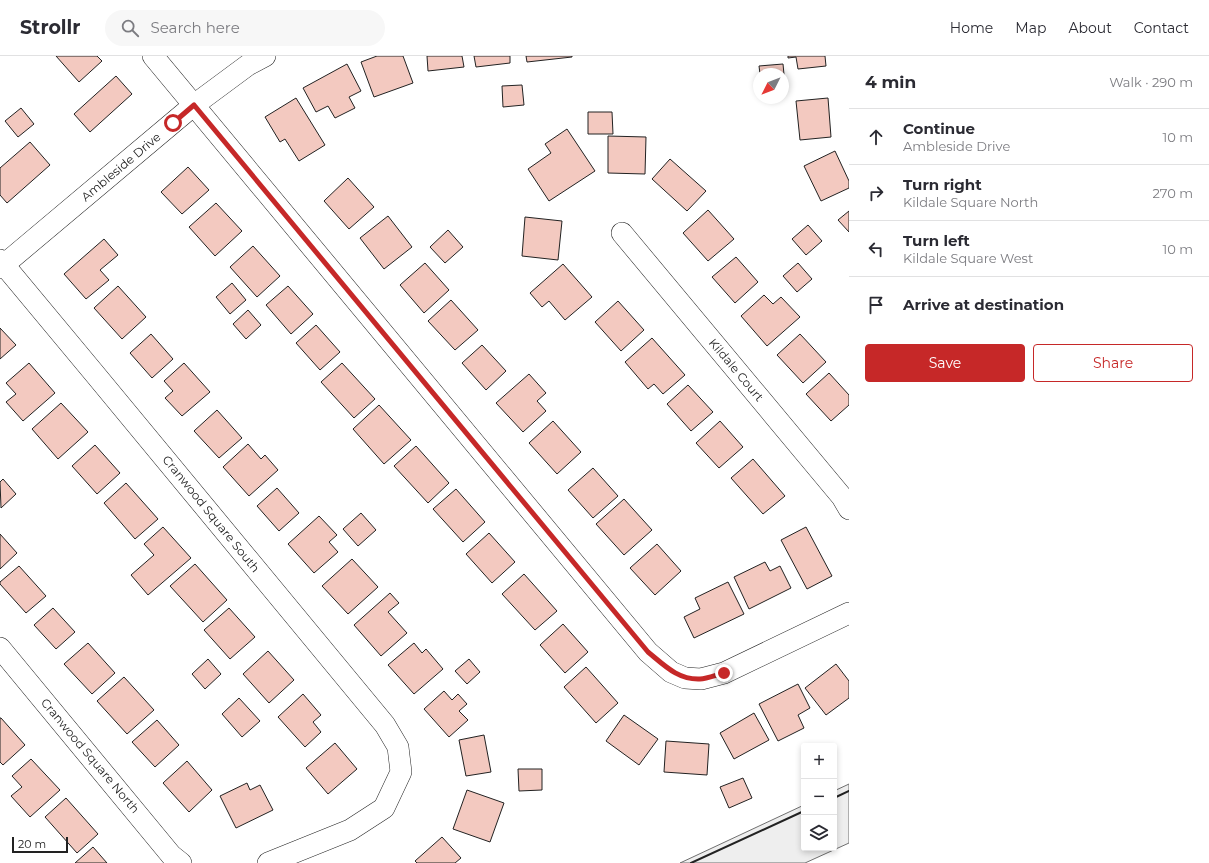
<!DOCTYPE html>
<html lang="en">
<head>
<meta charset="utf-8">
<style>
	body { margin:0; font-family:Montserrat,sans-serif; background:#f7f7f7; color:#2b2b33 }
	.controls { position:absolute; right:12px; bottom:12px; display:grid; overflow:hidden; border-radius:4px; box-shadow:0 2px 6px #0003 }
	.controls button { width:36px; height:36px; display:grid; place-items:center; padding:0; border:0; border-bottom:1px solid #e1e1e2; background:#fff; color:#2b2b33; font:20px sans-serif }
	.compass { position:absolute; left:753px; top:12px; width:36px; height:36px; border-radius:50%; background:#fff; box-shadow:0 2px 6px #0003; rotate:228deg }
	.scale { position:absolute; left:12px; bottom:10px; width:56px; box-sizing:border-box; padding-left:4px; border:2px solid #222; border-top:0; font-size:11px; line-height:14px; white-space:nowrap; color:#222; -webkit-text-stroke:3px #fff; paint-order:stroke }
	.stop { position:absolute; width:12px; height:12px; margin:-9px; border:3px solid #c62828; border-radius:50%; background:#fff }
	.stop.end { background:#c62828; border-color:#fff; box-shadow:0 1px 4px #0008 }
	.list { margin:0; padding:0; list-style:none }
	h2 { display:flex; justify-content:space-between; align-items:center; height:52px; margin:0; padding:0 16px; font-size:17px }
	h2 small { font-size:13px; font-weight:400; color:#7c7c81 }
	.list li { display:grid; grid-template-columns:26px 1fr auto; gap:12px; align-items:center; box-sizing:border-box; height:56px; padding:0 16px; border-top:1px solid #e1e1e2 }
	.list b { display:block; font-size:15px; white-space:nowrap }
	.list p { margin:0; font-size:13px; white-space:nowrap; color:#7c7c81 }
	.list em { font-size:13px; font-style:normal; color:#7c7c81 }
	.actions { display:flex; gap:8px; padding:12px 16px }
	.actions a { flex:1; padding:9px 0; border:1px solid #c62828; border-radius:4px; text-align:center; font-size:14px; color:#c62828 }
	.actions .main { background:#c62828; color:#fff }
	.icon { flex:none; width:22px; height:22px; fill:none; stroke:currentColor; stroke-width:2; stroke-linecap:round; stroke-linejoin:round }
	.map { position:relative; flex:none; width:849px; height:807px; overflow:hidden }
	header { display:flex; align-items:center; gap:24px; box-sizing:border-box; height:56px; padding:0 20px; background:#fff; border-bottom:1px solid #e1e1e2 }
	header strong { font-size:19px }
	nav { display:flex; gap:22px; margin-inline-start:auto; font-size:14px }
	.search { width:280px; height:36px; background:#f7f7f7; display:flex; align-items:center; gap:10px; box-sizing:border-box; padding:0 14px; border-radius:22px; color:#7c7c81; font-size:15px }
	main { display:flex }
	aside { flex:1; background:#fff }
	.map>svg:first-child { display:block }
	.green { fill:#eee; stroke:#6f6f6f }
	.building { fill:#f3c9c0; stroke:#222 }
	.lines { fill:none; stroke-linecap:round; stroke-linejoin:round }
	.minor-casing { stroke:#222; stroke-width:22 }
	.minor { stroke:#fff; stroke-width:21 }
	.wall { stroke:#222; stroke-width:2 }
	.route { stroke:#c62828; stroke-width:5 }
	.labels { text-anchor:middle; stroke-width:3; stroke-linejoin:round; paint-order:stroke }
	.street-label { font-size:12px; fill:#222; stroke:#fff }
</style>
</head>
<body>
<header>
<strong>Strollr</strong>
<div class="search"><svg class="icon" aria-label="search" viewBox="0 0 24 24"><circle cx="10" cy="10" r="6"/><path d="M15 15l6 6"/></svg>Search here</div>
<nav><a>Home</a><a>Map</a><a>About</a><a>Contact</a></nav>
</header>
<main>
<div class="map">
<svg width="849" height="807" viewBox="0 0 849 807">
	<rect width="100%" height="100%" fill="#fff"/>
	<polygon class="green" points="849,728 849,787 805,807 680,807 804,749 804,792 834,792 834,735"/>
	<g class="building">
		<polygon points="56,0 97,0 102,5 79,26"/>
		<polygon points="377,0 403,0 413,27 374,41 361,6"/>
		<polygon points="427,0 462,0 464,11 428,15"/>
		<polygon points="474,0 510,0 510,7 476,11"/>
		<polygon points="526,0 572,0 572,1 527,6"/>
		<polygon points="788,0 825,0 826,10 798,13 796,1 788,2"/>
		<polygon points="347,8 361,35 349,41 355,52 335,62 328,50 316,56 303,32"/>
		<polygon points="783,8 785,29 783,29 783,18 760,18 759,10"/>
		<polygon points="116,20 132,38 90,76 74,58"/>
		<polygon points="522,29 524,49 503,51 502,30"/>
		<polygon points="296,42 325,89 299,105 285,83 280,86 265,61"/>
		<polygon points="828,42 831,81 800,84 796,45"/>
		<polygon points="21,52 34,68 18,81 5,65"/>
		<polygon points="588,56 612,56 613,78 588,78"/>
		<polygon points="567,73 595,115 549,145 528,113 551,97 545,88"/>
		<polygon points="608,80 646,81 645,118 608,117"/>
		<polygon points="30,86 50,109 7,147 0,139 0,112"/>
		<polygon points="835,95 849,125 849,132 821,145 804,110"/>
		<polygon points="670,103 706,135 687,155 652,123"/>
		<polygon points="188,111 209,134 182,158 161,136"/>
		<polygon points="348,122 374,151 349,173 324,145"/>
		<polygon points="216,147 242,175 215,200 189,171"/>
		<polygon points="708,154 734,183 708,205 683,177"/>
		<polygon points="849,155 849,176 838,164"/>
		<polygon points="388,160 412,191 384,213 360,182"/>
		<polygon points="525,161 562,165 558,204 522,200"/>
		<polygon points="808,169 822,185 806,199 792,183"/>
		<polygon points="448,174 463,191 445,207 430,191"/>
		<polygon points="104,183 118,199 100,214 109,224 86,243 64,218"/>
		<polygon points="253,190 280,220 257,241 230,211"/>
		<polygon points="736,201 758,226 735,247 712,221"/>
		<polygon points="425,207 449,234 424,257 400,229"/>
		<polygon points="798,207 812,223 797,236 783,220"/>
		<polygon points="563,208 592,241 565,264 549,245 542,251 530,237"/>
		<polygon points="232,227 246,244 230,258 216,241"/>
		<polygon points="118,230 146,261 122,283 94,252"/>
		<polygon points="288,230 313,258 291,278 266,249"/>
		<polygon points="764,239 773,248 781,241 800,261 767,290 741,260"/>
		<polygon points="451,244 478,274 455,294 428,265"/>
		<polygon points="618,245 644,274 621,295 595,266"/>
		<polygon points="248,254 261,269 246,283 233,268"/>
		<polygon points="316,269 340,296 320,314 296,287"/>
		<polygon points="0,272 16,289 0,303"/>
		<polygon points="151,278 173,303 152,322 130,297"/>
		<polygon points="800,278 826,306 803,327 777,299"/>
		<polygon points="652,282 685,319 663,338 654,328 648,333 625,306"/>
		<polygon points="482,289 506,315 486,334 462,307"/>
		<polygon points="29,307 55,337 23,365 6,346 16,338 6,327"/>
		<polygon points="184,307 210,336 182,360 165,342 173,335 164,325"/>
		<polygon points="342,307 375,343 354,362 321,326"/>
		<polygon points="829,317 849,339 849,349 831,365 806,338"/>
		<polygon points="529,318 546,337 537,345 546,355 523,376 496,347"/>
		<polygon points="688,329 713,356 691,375 667,348"/>
		<polygon points="61,347 88,376 58,403 32,373"/>
		<polygon points="379,349 411,384 384,408 353,373"/>
		<polygon points="217,354 242,382 219,402 194,375"/>
		<polygon points="553,365 581,396 557,418 529,387"/>
		<polygon points="720,365 743,391 719,412 696,387"/>
		<polygon points="248,388 261,403 265,399 278,414 249,440 223,411"/>
		<polygon points="95,389 120,417 97,438 72,410"/>
		<polygon points="416,390 449,427 428,447 394,410"/>
		<polygon points="753,403 785,440 763,458 731,422"/>
		<polygon points="593,412 618,440 593,462 568,434"/>
		<polygon points="3,423 16,438 1,452 0,426"/>
		<polygon points="126,427 158,463 135,483 104,447"/>
		<polygon points="277,432 299,457 279,475 257,450"/>
		<polygon points="456,433 485,466 463,486 433,453"/>
		<polygon points="624,443 652,474 624,499 596,468"/>
		<polygon points="361,457 376,474 358,490 343,473"/>
		<polygon points="319,460 337,479 329,486 338,496 314,517 288,488"/>
		<polygon points="163,471 191,502 148,539 131,519 154,499 144,488"/>
		<polygon points="806,471 832,520 807,533 781,484"/>
		<polygon points="489,477 515,506 492,527 466,498"/>
		<polygon points="0,478 17,497 0,513"/>
		<polygon points="657,488 681,515 655,539 630,512"/>
		<polygon points="352,503 378,531 348,558 322,530"/>
		<polygon points="765,506 770,515 780,510 791,532 749,553 734,521"/>
		<polygon points="195,508 227,544 203,566 170,530"/>
		<polygon points="19,510 46,540 26,557 0,528 0,526"/>
		<polygon points="524,518 557,555 535,574 502,538"/>
		<polygon points="728,526 744,558 694,582 684,561 700,553 695,542"/>
		<polygon points="390,537 399,547 388,556 407,577 381,600 354,569"/>
		<polygon points="53,552 75,576 56,593 34,569"/>
		<polygon points="229,552 255,581 230,603 204,574"/>
		<polygon points="563,568 588,596 565,617 540,589"/>
		<polygon points="88,587 115,617 92,638 64,608"/>
		<polygon points="414,587 422,597 426,593 443,613 414,638 388,609"/>
		<polygon points="268,595 294,624 269,647 243,618"/>
		<polygon points="208,603 221,618 205,633 192,618"/>
		<polygon points="469,603 480,616 467,628 455,615"/>
		<polygon points="836,608 849,625 849,642 826,659 805,632"/>
		<polygon points="586,611 618,647 596,667 564,631"/>
		<polygon points="124,621 154,654 127,678 97,645"/>
		<polygon points="798,628 810,652 798,659 804,672 778,685 759,648"/>
		<polygon points="444,635 452,644 458,638 467,648 459,655 468,664 449,681 424,653"/>
		<polygon points="303,638 321,659 313,666 321,676 305,691 278,661"/>
		<polygon points="239,642 260,665 242,681 222,658"/>
		<polygon points="754,657 769,684 734,703 720,677"/>
		<polygon points="624,659 658,683 639,709 606,685"/>
		<polygon points="0,662 1,662 25,689 3,709 0,706"/>
		<polygon points="157,664 179,689 155,711 132,686"/>
		<polygon points="484,679 491,716 466,720 459,684"/>
		<polygon points="666,685 709,688 707,719 664,716"/>
		<polygon points="335,687 357,713 328,738 306,712"/>
		<polygon points="31,703 60,734 30,761 11,740 22,731 12,720"/>
		<polygon points="187,705 212,734 189,756 163,727"/>
		<polygon points="518,713 542,713 542,734 519,735"/>
		<polygon points="743,722 752,742 729,752 720,731"/>
		<polygon points="247,727 250,734 260,729 273,754 236,772 220,740"/>
		<polygon points="467,734 504,747 490,786 453,773"/>
		<polygon points="66,742 98,778 77,797 45,761"/>
		<polygon points="442,781 461,802 455,807 417,807 415,805"/>
		<polygon points="93,791 107,807 75,807"/>
	</g>
	<g class="lines">
		<g class="minor-casing">
			<g id="minor">
				<polyline points="153,0 648,596 671,616 685,622 701,623 724,617 849,557"/>
				<polyline points="622,177 842,441 849,453"/>
				<polyline points="0,204 94,317 385,669 398,691 401,716 384,752 350,774 268,807"/>
				<polyline points="0,212 194,49 248,9 265,0"/>
				<polyline points="0,592 171,799 181,807"/>
			</g>
		</g>
		<use href="#minor" class="minor"/>
		<g class="wall">
			<polyline points="834,742 849,735"/>
			<polyline points="691,807 804,755"/>
		</g>
	</g>
	<g class="lines">
		<path class="route" d="M173 67 194 49 648 596C664 609 678 624 700 623 707 623 716 619 724 617"/>
	</g>
	<g class="labels">
		<g class="street-label">
			<text transform="translate(121 111) rotate(-40)" y="4">Ambleside Drive</text>
			<text transform="translate(736 314) rotate(50)" y="4">Kildale Court</text>
			<text transform="translate(211 458) rotate(51)" y="4">Cranwood Square South</text>
			<text transform="translate(90 700) rotate(50)" y="4">Cranwood Square North</text>
		</g>
	</g>
</svg>
<div class="controls">
<button>+</button>
<button>−</button>
<button><svg class="icon" aria-label="layers" viewBox="0 0 24 24"><path d="M12 4l9 5-9 5-9-5zM3 14l9 5 9-5"/></svg></button>
</div>
<svg class="compass" viewBox="-18 -18 36 36"><path d="M0-13l5 13h-10z" fill="#e53935"/><path d="M0 13l5-13h-10z" fill="#7c7c81"/></svg>
<div class="scale">20 m</div>
<div class="stop" style="left:173px;top:67px"></div>
<div class="stop end" style="left:724px;top:617px"></div>
</div>
<aside>
<h2>4 min<small>Walk · 290 m</small></h2>
<ul class="list">
<li><svg class="icon" aria-label="ahead" viewBox="0 0 24 24"><path d="M12 20V5M6 11l6-6 6 6"/></svg><div><b>Continue</b><p>Ambleside Drive</p></div><em>10 m</em></li>
<li><svg class="icon" aria-label="right" viewBox="0 0 24 24"><path d="M7 20v-9h11M14 6l5 5-5 5"/></svg><div><b>Turn right</b><p>Kildale Square North</p></div><em>270 m</em></li>
<li><svg class="icon" aria-label="left" viewBox="0 0 24 24"><path d="M17 20v-9H6M10 6l-5 5 5 5"/></svg><div><b>Turn left</b><p>Kildale Square West</p></div><em>10 m</em></li>
<li><svg class="icon" aria-label="arrive" viewBox="0 0 24 24"><path d="M6 21V4h12l-3 4 3 4H6"/></svg><div><b>Arrive at destination</b></div></li>
</ul>
<div class="actions"><a class="main">Save</a><a>Share</a></div>
</aside>
</main>
</body>
</html>
